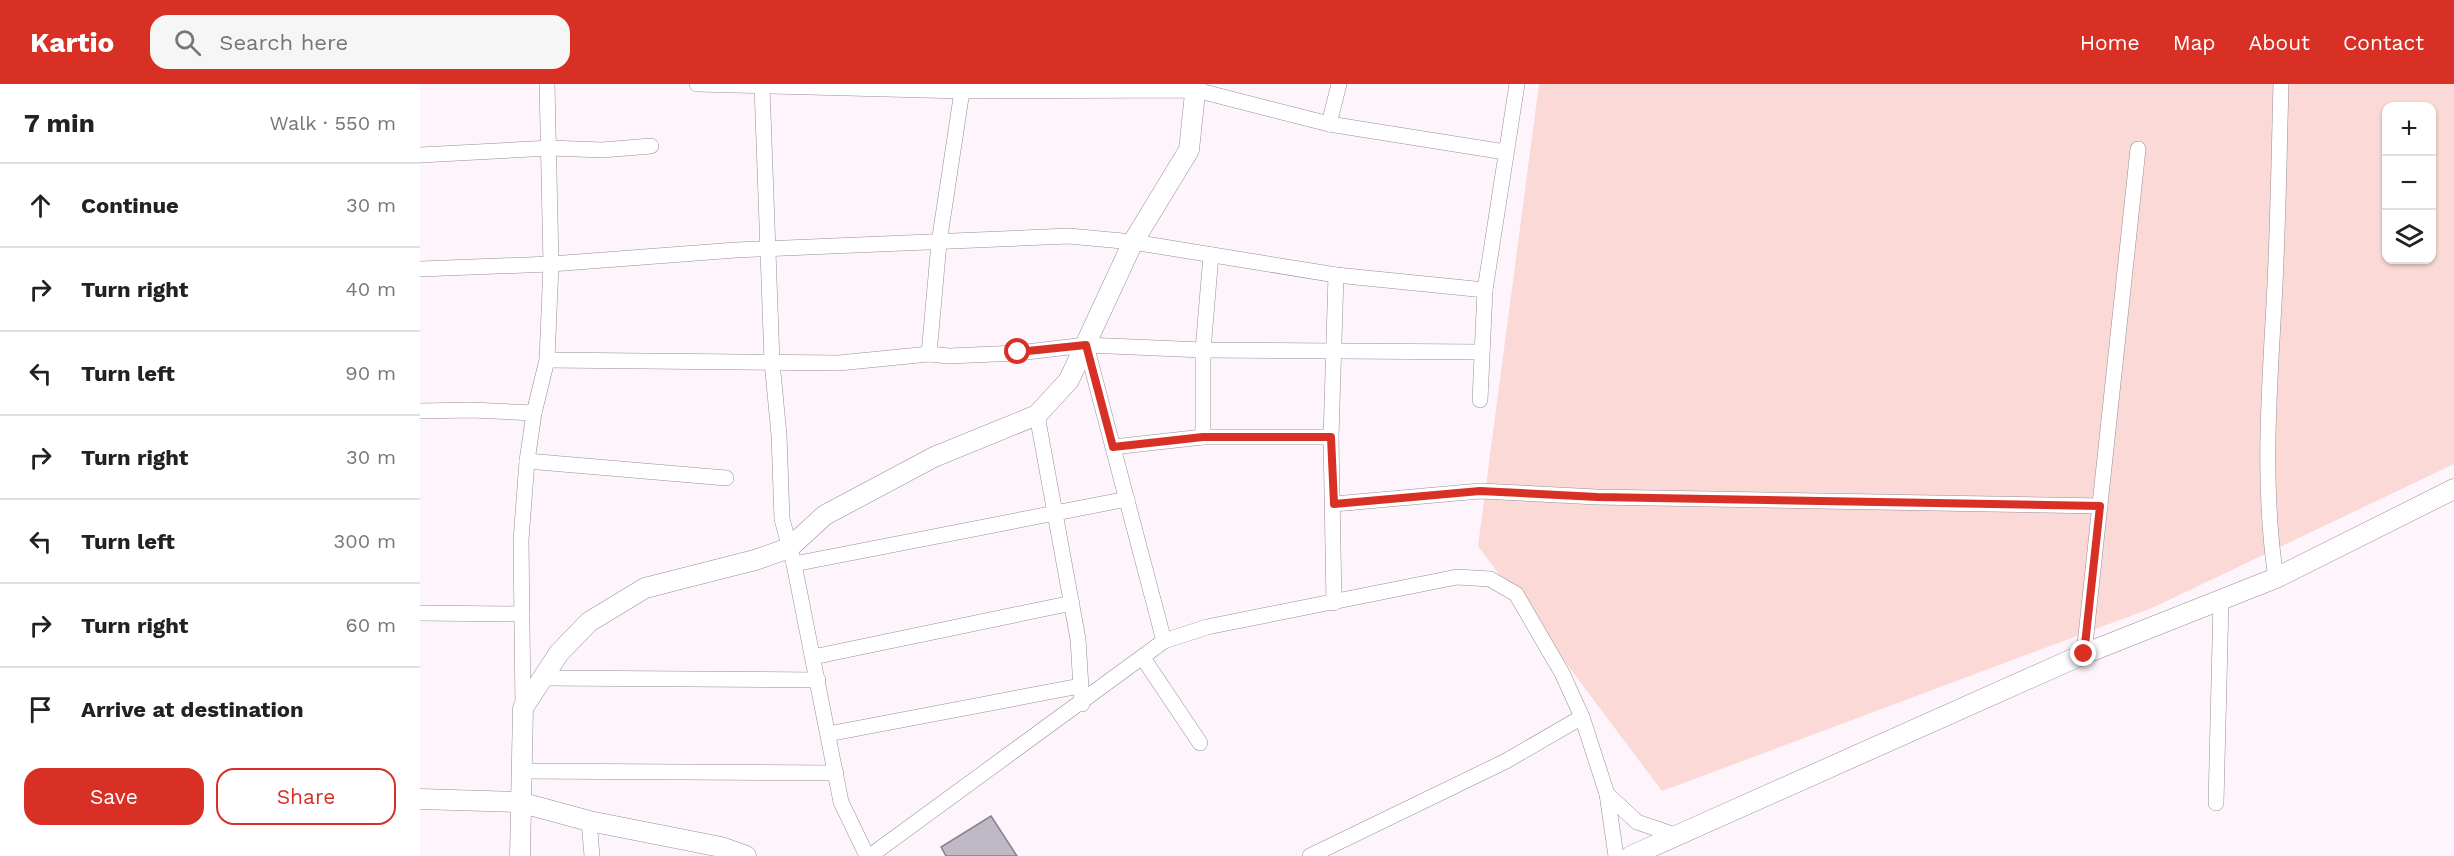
<!DOCTYPE html>
<html lang="en">
<head>
<meta charset="utf-8">
<style>
	body { margin:0; font-family:"Work Sans",sans-serif; background:#f6f6f6; color:#222 }
	.controls { position:absolute; right:18px; top:18px; display:grid; overflow:hidden; border-radius:12px; box-shadow:0 2px 4px #0004 }
	.controls button { width:54px; height:54px; display:grid; place-items:center; padding:0; border:0; border-bottom:2px solid #e0e0e0; background:#fff; color:#222; font:30px sans-serif }
	.stop { position:absolute; width:18px; height:18px; margin:-14px; border:4px solid #d93025; border-radius:50%; background:#fff }
	.stop.end { background:#d93025; border-color:#fff; box-shadow:0 2px 6px #0008 }
	.list { margin:0; padding:0; list-style:none }
	h2 { display:flex; justify-content:space-between; align-items:center; height:78px; margin:0; padding:0 24px; font-size:26px }
	h2 small { font-size:20px; font-weight:400; color:#767676 }
	.list li { display:grid; grid-template-columns:39px 1fr auto; gap:18px; align-items:center; box-sizing:border-box; height:84px; padding:0 24px; border-top:2px solid #e0e0e0 }
	.list b { display:block; font-size:22px; white-space:nowrap }
	.list em { font-size:20px; font-style:normal; color:#767676 }
	.actions { display:flex; gap:12px; padding:18px 24px }
	.actions a { flex:1; padding:14px 0; border:2px solid #d93025; border-radius:18px; text-align:center; font-size:21px; color:#d93025 }
	.actions .main { background:#d93025; color:#fff }
	.icon { flex:none; width:33px; height:33px; fill:none; stroke:currentColor; stroke-width:2; stroke-linecap:round; stroke-linejoin:round }
	.map { position:relative; flex:none; width:2034px; height:772px; overflow:hidden }
	header { display:flex; align-items:center; gap:36px; box-sizing:border-box; height:84px; padding:0 30px; background:#d93025; color:#fff }
	header strong { font-size:28px }
	nav { display:flex; gap:33px; margin-inline-start:auto; font-size:21px }
	.search { width:420px; height:54px; background:#f6f6f6; display:flex; align-items:center; gap:15px; box-sizing:border-box; padding:0 21px; border-radius:18px; color:#767676; font-size:22px }
	main { display:flex }
	aside { flex:1; background:#fff }
	.map>svg:first-child { display:block }
	.green { fill:#fad9d6; fill-rule:evenodd }
	.building { fill:#bfb9c5; stroke:#86818c; stroke-width:1.5 }
	.lines { fill:none; stroke-linecap:round; stroke-linejoin:round }
	.street-casing { stroke:#988e96; stroke-width:16 }
	.secondary-casing { stroke:#988e96; stroke-width:21 }
	.street { stroke:#fff; stroke-width:15 }
	.secondary { stroke:#fff; stroke-width:20 }
	.route { stroke:#d93025; stroke-width:8 }
</style>
</head>
<body>
<header>
<strong>Kartio</strong>
<div class="search"><svg class="icon" aria-label="search" viewBox="0 0 24 24"><circle cx="10" cy="10" r="6"/><path d="M15 15l6 6"/></svg>Search here</div>
<nav><a>Home</a><a>Map</a><a>About</a><a>Contact</a></nav>
</header>
<main>
<aside>
<h2>7 min<small>Walk · 550 m</small></h2>
<ul class="list">
<li><svg class="icon" aria-label="ahead" viewBox="0 0 24 24"><path d="M12 20V5M6 11l6-6 6 6"/></svg><div><b>Continue</b></div><em>30 m</em></li>
<li><svg class="icon" aria-label="right" viewBox="0 0 24 24"><path d="M7 20v-9h11M14 6l5 5-5 5"/></svg><div><b>Turn right</b></div><em>40 m</em></li>
<li><svg class="icon" aria-label="left" viewBox="0 0 24 24"><path d="M17 20v-9H6M10 6l-5 5 5 5"/></svg><div><b>Turn left</b></div><em>90 m</em></li>
<li><svg class="icon" aria-label="right" viewBox="0 0 24 24"><path d="M7 20v-9h11M14 6l5 5-5 5"/></svg><div><b>Turn right</b></div><em>30 m</em></li>
<li><svg class="icon" aria-label="left" viewBox="0 0 24 24"><path d="M17 20v-9H6M10 6l-5 5 5 5"/></svg><div><b>Turn left</b></div><em>300 m</em></li>
<li><svg class="icon" aria-label="right" viewBox="0 0 24 24"><path d="M7 20v-9h11M14 6l5 5-5 5"/></svg><div><b>Turn right</b></div><em>60 m</em></li>
<li><svg class="icon" aria-label="arrive" viewBox="0 0 24 24"><path d="M6 21V4h12l-3 4 3 4H6"/></svg><div><b>Arrive at destination</b></div></li>
</ul>
<div class="actions"><a class="main">Save</a><a>Share</a></div>
</aside>
<div class="map">
<svg width="2034" height="772" viewBox="0 0 2034 772">
	<rect width="100%" height="100%" fill="#fef5fc"/>
	<path class="green" d="M1119 0H2034V380L1732 524 1242 707 1058 462ZM1966 22H2012V176H1966Z"/>
	<polygon class="building" points="571,732 597,772 526,772 521,763"/>
	<g class="lines">
		<g class="street-casing">
			<g id="street">
				<polyline points="277,0 542,7 776,6 909,40 1085,68"/>
				<polyline points="342,2 352,278 359,351 362,435 374,480 421,718 447,772"/>
				<polyline points="909,40 919,0"/>
				<polyline points="0,71 130,64 182,66 231,62"/>
				<polyline points="0,185 131,180 316,166 649,152 713,158 916,191 1065,206"/>
				<polyline points="666,261 783,266 1060,268"/>
				<polyline points="509,270 519,159 542,7"/>
				<polyline points="127,276 419,279 509,270 529,272 598,269 666,261 744,557"/>
				<polyline points="1060,316 1065,206 1097,0"/>
				<polyline points="0,327 51,326 114,329"/>
				<polyline points="617,331 658,555 662,620"/>
				<polyline points="783,353 783,266 791,171"/>
				<polyline points="693,363 783,353 911,353"/>
				<polyline points="107,377 306,394"/>
				<polyline points="914,420 1060,407 1177,413 1680,422"/>
				<polyline points="374,480 707,415"/>
				<path d="M1856 494C1842 403 1849 311 1854 220 1858 147 1859 73 1861 0"/>
				<polyline points="914,519 911,353 916,191"/>
				<polyline points="0,529 102,530"/>
				<polyline points="1664,570 1718,65"/>
				<polyline points="393,573 652,519"/>
				<polyline points="723,574 780,659"/>
				<polyline points="123,594 398,596"/>
				<polyline points="103,624 101,456 107,377 114,329 127,276 131,180 127,0"/>
				<polyline points="408,650 660,602"/>
				<polyline points="100,687 416,689"/>
				<polyline points="1187,710 1217,738 1255,751"/>
				<polyline points="1796,719 1801,517"/>
				<polyline points="169,737 172,772"/>
				<polyline points="450,772 744,557 787,543 1037,493 1070,495 1096,510 1142,589 1162,633 1187,710 1196,772"/>
				<polyline points="890,772 1086,677 1162,633"/>
			</g>
		</g>
		<g class="secondary-casing">
			<g id="secondary">
				<polyline points="0,715 99,718 169,737 301,763 326,772"/>
				<polyline points="100,772 103,624 139,569 169,538 225,504 335,476 369,464 405,431 514,373 617,331 649,296 713,158 769,66 776,0"/>
				<polyline points="1211,772 1664,570 1856,494 2034,405"/>
			</g>
		</g>
		<use href="#street" class="street"/>
		<use href="#secondary" class="secondary"/>
	</g>
	<g class="lines">
		<polyline class="route" points="598,268 666,261 693,363 783,353 911,353 914,420 1060,407 1177,413 1680,422 1664,570"/>
	</g>
</svg>
<div class="controls">
<button>+</button>
<button>−</button>
<button><svg class="icon" aria-label="layers" viewBox="0 0 24 24"><path d="M12 4l9 5-9 5-9-5zM3 14l9 5 9-5"/></svg></button>
</div>
<div class="stop" style="left:598px;top:268px"></div>
<div class="stop end" style="left:1664px;top:570px"></div>
</div>
</main>
</body>
</html>
